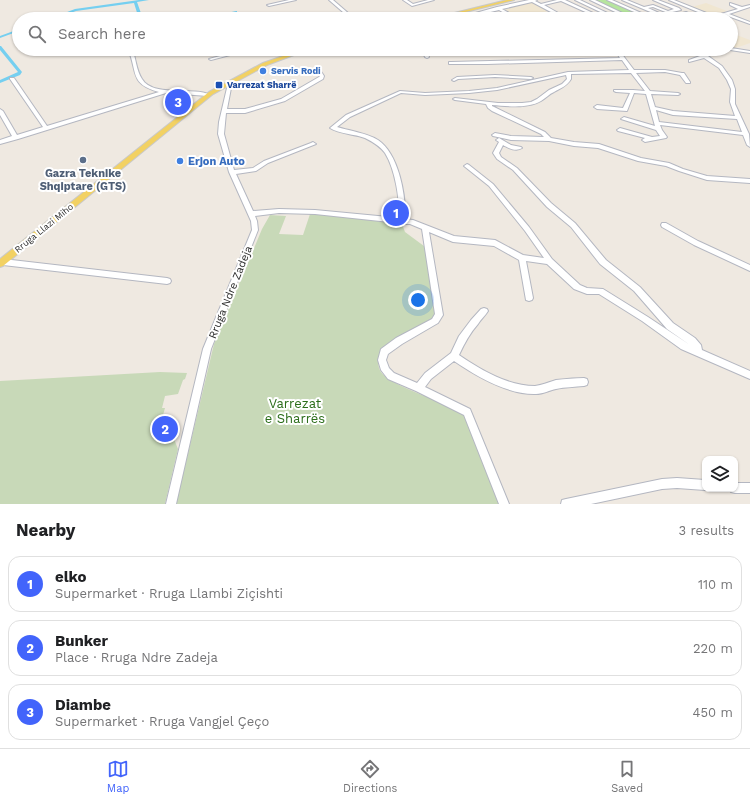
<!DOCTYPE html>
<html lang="en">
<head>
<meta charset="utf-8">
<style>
	body { margin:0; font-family:"Work Sans",sans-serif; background:#f2f2f2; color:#202124 }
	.controls { position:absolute; right:12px; bottom:12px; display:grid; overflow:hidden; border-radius:8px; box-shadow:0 1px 3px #0004 }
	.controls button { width:36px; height:36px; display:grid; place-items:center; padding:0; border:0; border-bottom:1px solid #e0e0e0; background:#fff; color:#202124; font:20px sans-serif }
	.you { position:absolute; left:418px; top:300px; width:14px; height:14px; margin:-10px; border:3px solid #fff; border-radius:50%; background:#1a73e8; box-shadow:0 0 0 6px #1a73e833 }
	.badge { display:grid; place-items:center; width:26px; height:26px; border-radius:50%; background:#4264fb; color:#fff; font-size:13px; font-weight:700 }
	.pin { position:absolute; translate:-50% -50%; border:2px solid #fff; box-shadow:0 1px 4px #0006 }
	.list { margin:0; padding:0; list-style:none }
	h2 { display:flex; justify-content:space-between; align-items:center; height:52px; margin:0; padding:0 16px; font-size:17px }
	h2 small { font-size:13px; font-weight:400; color:#757577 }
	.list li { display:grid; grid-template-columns:26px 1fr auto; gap:12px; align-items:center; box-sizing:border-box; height:56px; margin:0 8px 8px; padding:0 8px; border:1px solid #e0e0e0; border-radius:12px }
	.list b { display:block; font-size:15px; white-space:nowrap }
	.list p { margin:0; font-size:13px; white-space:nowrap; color:#757577 }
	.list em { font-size:13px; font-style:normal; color:#757577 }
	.icon { flex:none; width:22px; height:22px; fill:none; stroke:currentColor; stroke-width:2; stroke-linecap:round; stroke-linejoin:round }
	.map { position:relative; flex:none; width:750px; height:504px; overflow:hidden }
	.search { position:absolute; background:#fff; box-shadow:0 1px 3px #0004; left:12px; right:12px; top:12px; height:44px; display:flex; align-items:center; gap:10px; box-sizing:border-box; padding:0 14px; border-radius:22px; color:#757577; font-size:15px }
	.sheet { height:244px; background:#fff }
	nav { display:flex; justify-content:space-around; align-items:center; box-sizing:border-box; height:56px; border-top:1px solid #e0e0e0; background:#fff; font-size:11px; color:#757577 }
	nav a { display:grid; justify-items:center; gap:2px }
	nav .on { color:#4264fb }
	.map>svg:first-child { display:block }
	.education { fill:#f0e6d1 }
	.green { fill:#b6e59e }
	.cemetery { fill:#c8d9b8 }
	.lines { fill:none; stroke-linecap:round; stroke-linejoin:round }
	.canal { fill:#75cff0; fill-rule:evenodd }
	.minor-casing { stroke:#b4b7c1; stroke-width:2 }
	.major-casing { stroke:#c9c9c9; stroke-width:2 }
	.minor { fill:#fff; fill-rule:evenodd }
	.major { fill:#f2d163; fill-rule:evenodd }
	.shop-dot { fill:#3f7fe0; stroke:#fff; stroke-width:1.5 }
	.transit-dot { fill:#1a4fb4; stroke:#fff; stroke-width:1.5 }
	.service-dot { fill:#5c6f8a; stroke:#fff; stroke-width:1.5 }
	.labels { text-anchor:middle; stroke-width:4; stroke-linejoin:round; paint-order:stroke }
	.far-shop-label { font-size:9px; font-weight:bold; fill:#366cbe; stroke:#fff; text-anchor:start }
	.far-transit-label { font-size:9px; font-weight:bold; fill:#164399; stroke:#fff; text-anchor:start }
	.far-street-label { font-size:9px; fill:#2e2e2e; stroke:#fff }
	.shop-label { font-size:11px; font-weight:bold; fill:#366cbe; stroke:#fff; text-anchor:start }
	.service-label { font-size:11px; font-weight:bold; fill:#4e5e75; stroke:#fff }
	.street-label { font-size:11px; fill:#2e2e2e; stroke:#fff }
	.near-park-label { font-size:13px; fill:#2c6e1b; stroke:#fff }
</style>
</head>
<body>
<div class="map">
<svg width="750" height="504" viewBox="0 0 750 504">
	<rect width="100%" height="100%" fill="#efe9e1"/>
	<g class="education">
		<polygon points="532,2 548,11 519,18 503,9"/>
		<polygon points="706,3 727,11 714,15 692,7"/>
		<polygon points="731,33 750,40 750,43 736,48 731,47"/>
	</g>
	<polygon class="green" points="594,0 607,0 641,15 632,17"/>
	<g class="cemetery">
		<path d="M310 214 346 217 402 224 405 232 428 249 436 315 434 318 387 344C380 351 375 363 381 372 390 386 447 403 465 413L501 504H176L214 344 262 229 270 215 286 216 279 234 303 235Z"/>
		<polygon points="160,372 187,373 185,379 183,380 178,394 165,396 162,408 165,408 161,422 173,423 172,434 178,449 165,504 0,504 0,381"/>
	</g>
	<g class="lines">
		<g class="canal">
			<polygon points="139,0 149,0 137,2 143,19 139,19 134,3 76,11 54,19 49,19 75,9"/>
			<polygon points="236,11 237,11 237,13 208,19 201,19"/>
			<polygon points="19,29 19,31 0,38 0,36"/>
			<polygon points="0,46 1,46 22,72 20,75 0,83 0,80 18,72 0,50"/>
		</g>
		<g class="minor-casing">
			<g id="minor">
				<polygon points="289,0 296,0 269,6 267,5"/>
				<polygon points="329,0 333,0 355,19 351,19"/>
				<polygon points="403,0 407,0 413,4 428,0 434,0 412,6"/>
				<polygon points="529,0 537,0 535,1 541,4 557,0 565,0 606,19 601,19 561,1 544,5 569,19 564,19 532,2 502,9 520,19 515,19 507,14 490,19 484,19 504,13 499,10 461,19 454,19 497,7"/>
				<polygon points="575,0 580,0 620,19 615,19"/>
				<polygon points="590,0 595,0 635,19 630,19"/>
				<polygon points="607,0 612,0 655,19 650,19"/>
				<polygon points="622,0 627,0 644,7 653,5 668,11 674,9 653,0 658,0 679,8 681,10 668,13 653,7 648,8 668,17 686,12 688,13 667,19"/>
				<polygon points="669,0 674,0 714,16 738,9 730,5 730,3 742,7 750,5 750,7 729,14 750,22 750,24 725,15 710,19 710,17"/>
				<polygon points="731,48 750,51 750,53 730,50 729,49 731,49"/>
				<path d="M128 49H132C136 58 136 70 142 79 153 98 195 86 210 95L208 96 166 93 18 139 0 144V140L12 136 0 115V109L3 111 17 135 43 127 10 79V78H14L47 126 159 92C129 84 138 72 128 49Z"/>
				<polygon points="246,49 253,49 211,60 209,59"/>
				<polygon points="423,49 514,49 512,50 427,51 429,57 427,58 425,57 422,50"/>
				<path d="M614 49H618L634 70H665L682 73H684L690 82V83H686L680 75 665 72 636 73 650 91 678 93 680 94 678 95 651 94 655 107 673 111 735 116 730 102 731 89 727 80 719 68 704 58 689 62V60L700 56 686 49H692L704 55 707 54 699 49H704L711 52 720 49H726L708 56 722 66 732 80 735 89V104L749 134 750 147 747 145 743 135 660 125 662 130 667 137 666 138 645 142 642 140 645 138 618 131 617 130 620 128 652 137 660 136 656 130 621 119 624 117 655 126 646 94 634 93 627 111 597 109 594 107 597 105 623 108 630 93 616 92 614 91V90H633L645 91 631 73 571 74V79C567 86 561 88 554 92 549 94 546 98 541 101 527 109 507 106 492 105V106L545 132 551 138 574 142 599 144 641 158 669 163 683 169 707 176 750 179V183L707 180 679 171 666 166 638 161 598 148 574 146 549 141 511 140 493 136 492 135 495 133 511 136 544 137 541 134 492 111 488 108 486 104 455 100 453 99 455 98 498 103H522L531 102 537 99 549 90 562 84 567 79 566 75 497 90 469 93 425 95 401 93 350 117 337 127C351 131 366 133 378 140 399 154 406 196 405 219L413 220 454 236 495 240 523 255 544 258 525 231 489 186 464 166 467 164 469 165 493 184 529 227 552 259 580 285 587 288 603 289 648 317 690 345 667 329 634 291 600 264 571 227 547 207 513 170 497 159 493 153 499 142 496 140 499 138 511 145 521 147 522 148C516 152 508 148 503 145L499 153 501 157 517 168 551 203 575 223 606 260 640 287 673 323 695 338 701 345 702 350 750 371V379L681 349 642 321 599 294H587L574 289 547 264 526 261 533 298 532 300 529 301 526 300 519 260 494 246 453 242 429 232 443 315 438 323 402 344 388 354 386 360 389 368 394 373 417 383 425 373 451 353 459 336 471 320 481 309 484 308 487 309 488 311C485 316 481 319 478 324 470 333 464 344 459 355 481 370 508 386 535 386 542 385 549 382 556 380 565 379 575 378 584 378L587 379 588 382 587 385 584 386C575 387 565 387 556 389 550 390 543 394 536 394 508 395 476 376 454 361L431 379 425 387 470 409 509 504H499L464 415 416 391 388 379 381 370 378 360 381 349 396 338 432 319 435 314 422 229 410 224H402L399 223 315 214 279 213 255 216 257 221 258 230 211 349 176 504H166L203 349 252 230 251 221 229 172 218 134 219 122 227 88 226 82H230L231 88 227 109H245L281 99 319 77 320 76 316 71V70H320L324 76 323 79 285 101 245 113H226L224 134 234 170 253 168 264 161 311 143 313 142 316 144 268 163 256 171 236 174 253 211 279 209 315 210 399 218C400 199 395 169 385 153 380 146 373 142 365 138 355 134 339 134 330 128L346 115 400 91 425 93 469 91 497 88 568 72 629 70 622 60 487 64H449V62H451L620 58ZM656 110 673 115 737 119 742 132 659 122Z"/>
				<polygon points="495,75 531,77 533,78 531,79 495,77 458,79 454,81 452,80 457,77"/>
				<polygon points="662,223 666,223 698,241 750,265 750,271 694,245 662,227 661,225"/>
				<polygon points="3,259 167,278 170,279 171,281 170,283 167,284 3,265 0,263 0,260"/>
				<polygon points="677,478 705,480 705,489 708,489 705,490 677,488 662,489 591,504 561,504 562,500 566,499 662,479"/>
				<polygon points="735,483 750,483 750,493 735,493 731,492 730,489 735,489"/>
			</g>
		</g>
		<g class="major-casing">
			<g id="major">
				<polygon points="507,0 514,0 437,19 430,19"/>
				<polygon points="303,49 310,49 267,65 213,94 3,266 0,267 0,259 209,92 263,63"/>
			</g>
		</g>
		<use href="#minor" class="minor"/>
		<use href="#major" class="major"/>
	</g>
	<g class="shop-dot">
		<circle cx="263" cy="71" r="4"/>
		<circle cx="180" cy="161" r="4"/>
	</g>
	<rect class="transit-dot" x="215" y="81" width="8" height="8" rx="2"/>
	<circle class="service-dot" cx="83" cy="160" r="4"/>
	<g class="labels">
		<g class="far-shop-label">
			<text x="271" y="74">Servis Rodi</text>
		</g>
		<g class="far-transit-label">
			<text x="227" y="88">Varrezat Sharrë</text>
		</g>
		<g class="far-street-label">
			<text transform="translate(44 228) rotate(-39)" y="3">Rruga Llazi Miho</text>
		</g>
		<g class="shop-label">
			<text x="188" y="165">Erjon Auto</text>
		</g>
		<g class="service-label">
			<text x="83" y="177">Gazra Teknike<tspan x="83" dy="13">Shqiptare (GTS)</tspan></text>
		</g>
		<g class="street-label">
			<text transform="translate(230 292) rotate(-68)" y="4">Rruga Ndre Zadeja</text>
		</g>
		<g class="near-park-label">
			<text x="295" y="408">Varrezat<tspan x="295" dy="15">e Sharrës</tspan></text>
		</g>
	</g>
</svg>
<div class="controls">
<button><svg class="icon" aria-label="layers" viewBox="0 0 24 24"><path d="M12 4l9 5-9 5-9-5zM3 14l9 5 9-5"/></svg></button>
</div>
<div class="you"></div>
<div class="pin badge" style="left:396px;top:213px">1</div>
<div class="pin badge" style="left:165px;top:429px">2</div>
<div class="pin badge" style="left:178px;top:102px">3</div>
<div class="search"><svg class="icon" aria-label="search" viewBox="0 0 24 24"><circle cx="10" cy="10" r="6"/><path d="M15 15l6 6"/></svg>Search here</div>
</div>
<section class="sheet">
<h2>Nearby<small>3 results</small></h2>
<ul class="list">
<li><span class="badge">1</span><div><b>elko</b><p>Supermarket · Rruga Llambi Ziçishti</p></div><em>110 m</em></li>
<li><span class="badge">2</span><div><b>Bunker</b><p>Place · Rruga Ndre Zadeja</p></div><em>220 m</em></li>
<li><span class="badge">3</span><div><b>Diambe</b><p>Supermarket · Rruga Vangjel Çeço</p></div><em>450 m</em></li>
</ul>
</section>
<nav>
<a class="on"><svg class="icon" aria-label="map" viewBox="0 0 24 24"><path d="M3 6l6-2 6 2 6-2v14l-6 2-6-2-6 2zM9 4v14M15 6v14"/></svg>Map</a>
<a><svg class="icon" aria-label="directions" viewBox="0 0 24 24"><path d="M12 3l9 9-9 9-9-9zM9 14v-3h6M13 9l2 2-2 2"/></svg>Directions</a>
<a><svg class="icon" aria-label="saved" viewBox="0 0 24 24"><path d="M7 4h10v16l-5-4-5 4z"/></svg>Saved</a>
</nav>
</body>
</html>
